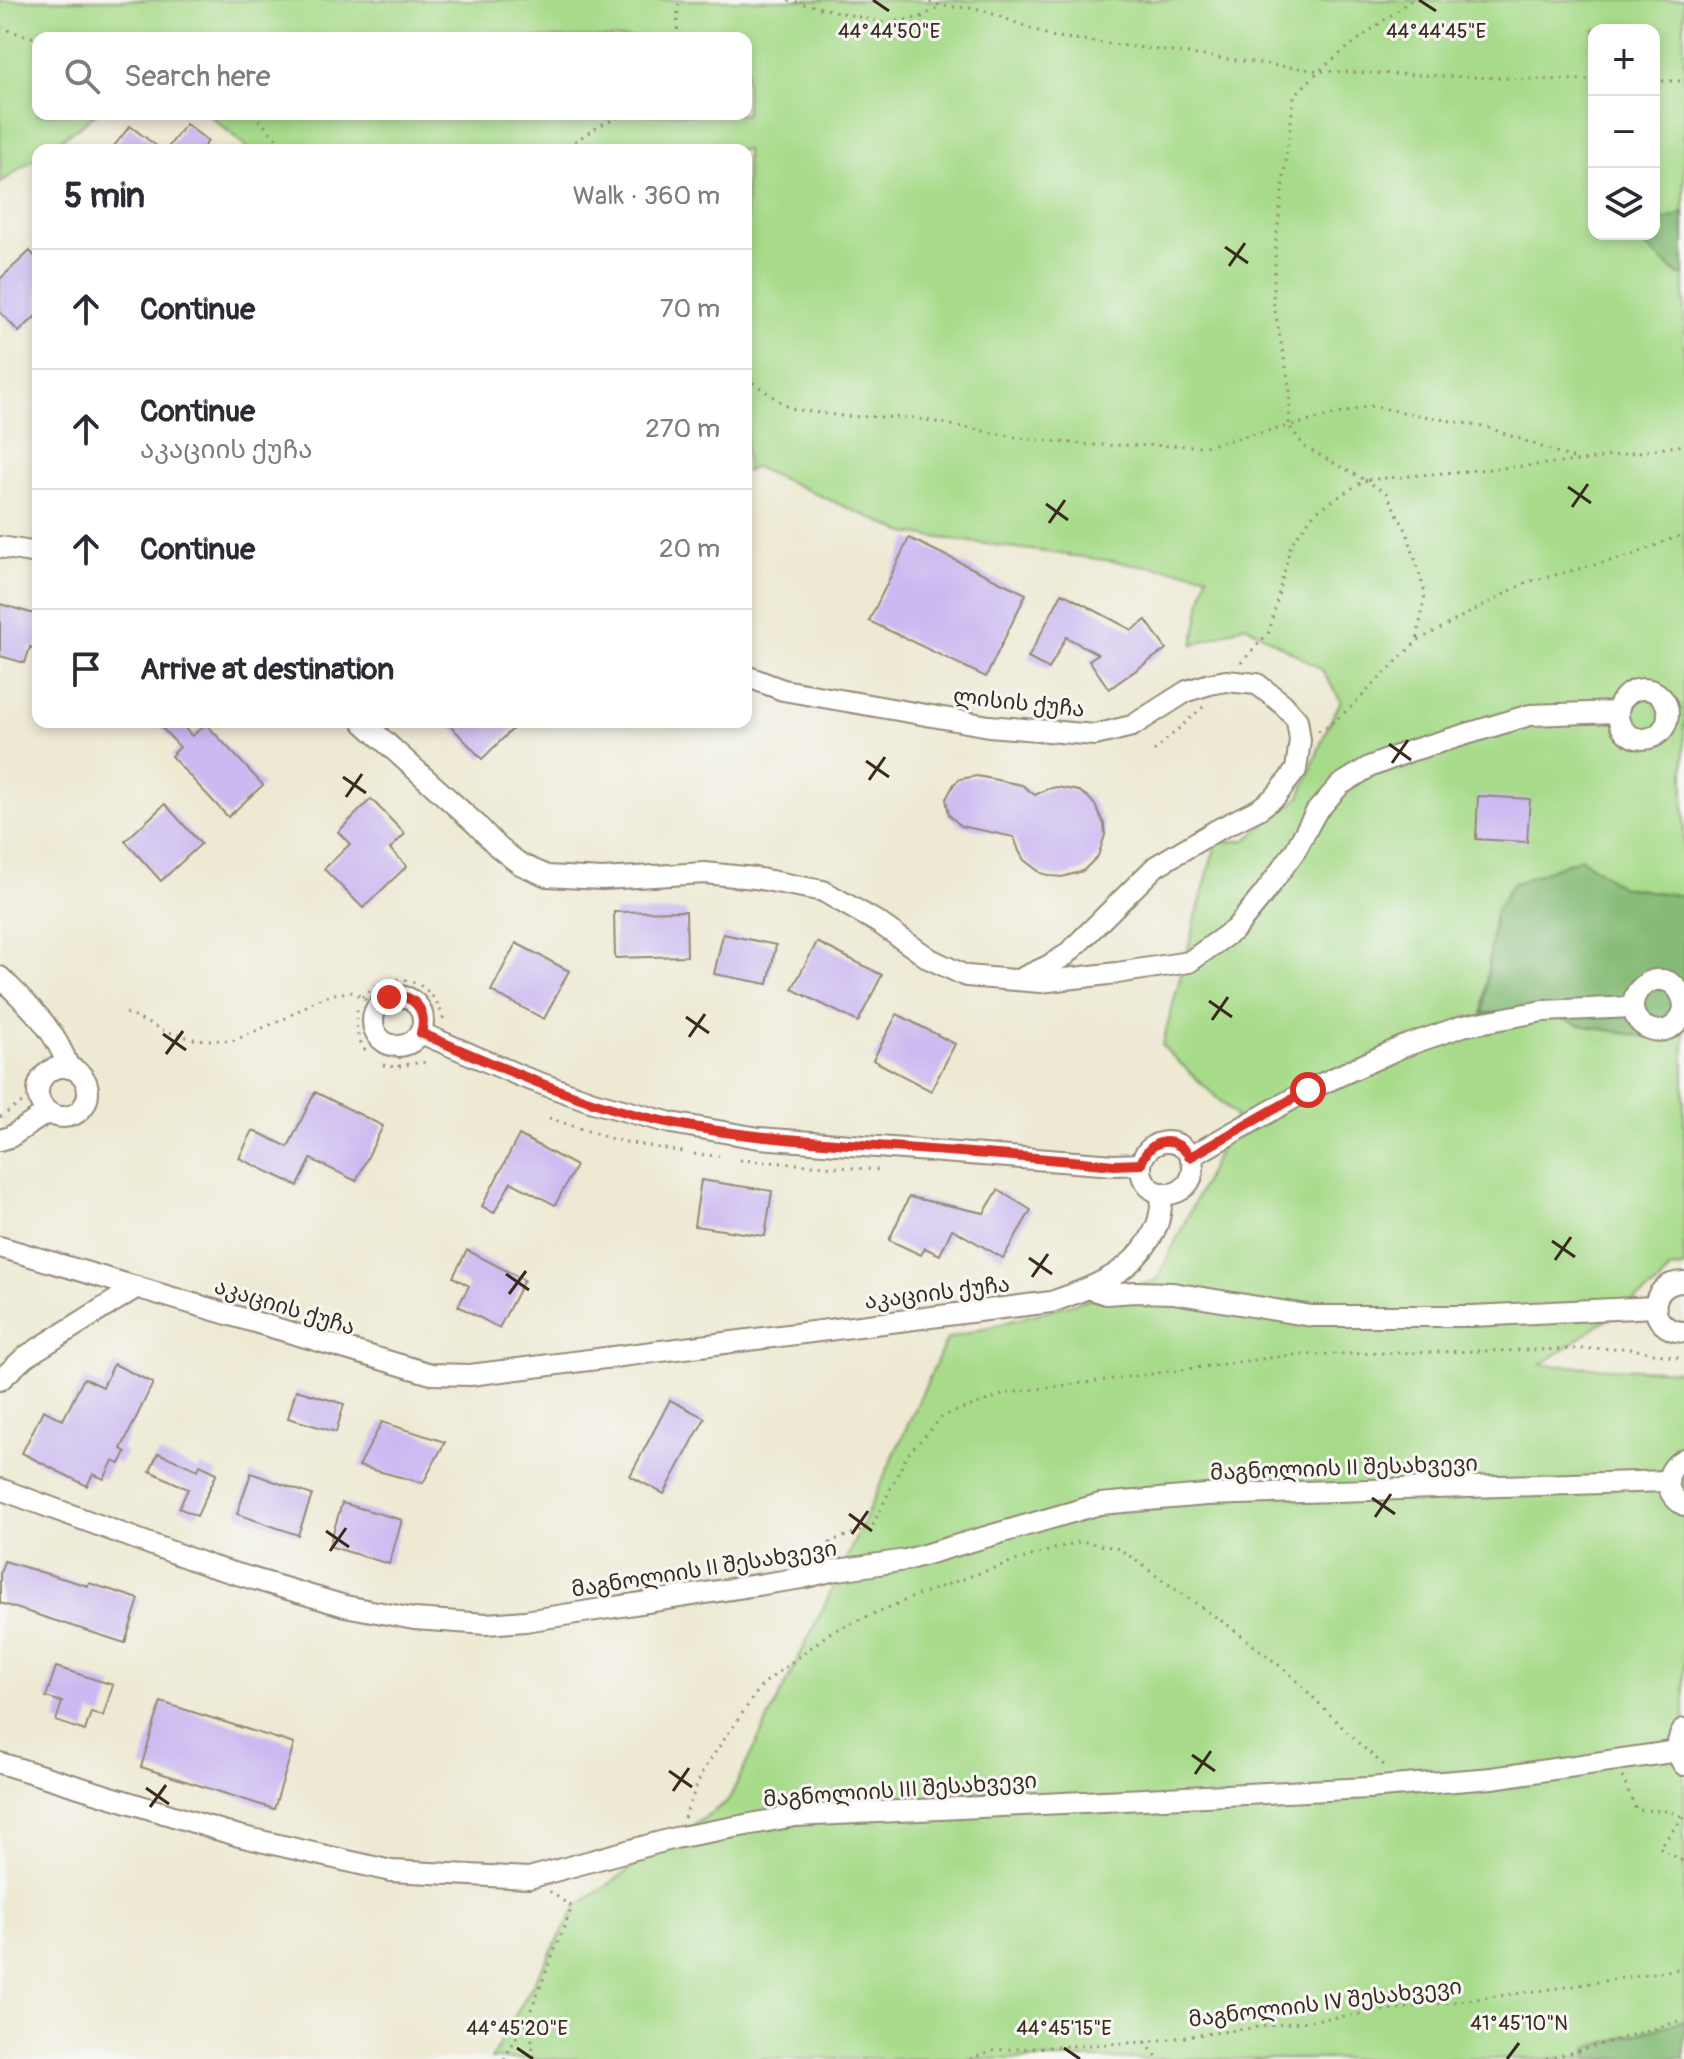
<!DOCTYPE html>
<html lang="en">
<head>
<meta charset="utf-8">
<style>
	body { margin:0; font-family:Pangolin,"Noto Sans Georgian",sans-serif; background:#f2f2f3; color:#2b2b33 }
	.controls { position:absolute; right:24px; top:24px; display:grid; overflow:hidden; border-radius:16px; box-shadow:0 4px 12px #0003 }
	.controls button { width:72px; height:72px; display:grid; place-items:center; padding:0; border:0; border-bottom:2px solid #e1e1e2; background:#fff; color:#2b2b33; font:40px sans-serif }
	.stop { position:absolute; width:24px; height:24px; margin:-18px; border:6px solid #d93025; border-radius:50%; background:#fff }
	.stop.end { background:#d93025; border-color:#fff; box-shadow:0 2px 8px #0008 }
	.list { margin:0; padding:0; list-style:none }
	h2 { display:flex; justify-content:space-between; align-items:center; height:104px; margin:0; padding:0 32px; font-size:34px }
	h2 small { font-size:26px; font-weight:400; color:#7c7c81 }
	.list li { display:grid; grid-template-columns:52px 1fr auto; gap:24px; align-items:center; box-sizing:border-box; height:120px; padding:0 32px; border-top:2px solid #e1e1e2 }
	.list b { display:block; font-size:30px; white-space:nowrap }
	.list p { margin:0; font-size:26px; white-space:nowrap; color:#7c7c81 }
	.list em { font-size:26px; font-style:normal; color:#7c7c81 }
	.icon { flex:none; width:44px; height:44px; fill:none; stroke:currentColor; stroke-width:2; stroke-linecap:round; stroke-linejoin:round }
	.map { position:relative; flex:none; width:1684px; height:2059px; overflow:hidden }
	.search { position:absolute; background:#fff; box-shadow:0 4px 12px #0003; left:32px; top:32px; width:720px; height:88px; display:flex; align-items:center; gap:20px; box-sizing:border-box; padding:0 28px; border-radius:16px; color:#7c7c81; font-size:30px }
	.panel { position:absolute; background:#fff; box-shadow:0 4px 12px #0003; left:32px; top:144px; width:720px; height:584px; border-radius:16px }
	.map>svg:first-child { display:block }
	.green { fill:#a7db8a; stroke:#718254; stroke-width:2 }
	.forest { fill:#85bb76; stroke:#60724a; stroke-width:2 }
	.building { fill:#cbb9f1 }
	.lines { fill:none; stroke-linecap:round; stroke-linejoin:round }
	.minor-casing { stroke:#948a78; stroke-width:24 }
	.path { stroke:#948a78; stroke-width:3; stroke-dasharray:2 6; stroke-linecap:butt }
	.minor { stroke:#fff; stroke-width:20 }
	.route { stroke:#d93025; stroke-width:10 }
	.ticks { fill:none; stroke:#3b2a1e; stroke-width:3 }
	.labels { text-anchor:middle; stroke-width:6; stroke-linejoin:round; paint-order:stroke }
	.street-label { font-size:22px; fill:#3b2a1e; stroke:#f6f6f2 }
	.ticks-label { font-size:20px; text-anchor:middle; fill:#3b2a1e; stroke:#f6f6f2; stroke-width:6; stroke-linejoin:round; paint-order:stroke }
</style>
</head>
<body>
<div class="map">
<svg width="1684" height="2059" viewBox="0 0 1684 2059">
	<rect width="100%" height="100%" fill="#f6f6f2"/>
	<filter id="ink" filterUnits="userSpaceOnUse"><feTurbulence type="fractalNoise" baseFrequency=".0125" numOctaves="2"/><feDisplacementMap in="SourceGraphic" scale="16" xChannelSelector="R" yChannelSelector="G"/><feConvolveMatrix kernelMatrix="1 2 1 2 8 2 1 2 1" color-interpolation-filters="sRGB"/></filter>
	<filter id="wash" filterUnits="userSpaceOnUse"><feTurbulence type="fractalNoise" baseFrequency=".006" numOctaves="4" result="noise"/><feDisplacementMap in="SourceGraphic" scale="32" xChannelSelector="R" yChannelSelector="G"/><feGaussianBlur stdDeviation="1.8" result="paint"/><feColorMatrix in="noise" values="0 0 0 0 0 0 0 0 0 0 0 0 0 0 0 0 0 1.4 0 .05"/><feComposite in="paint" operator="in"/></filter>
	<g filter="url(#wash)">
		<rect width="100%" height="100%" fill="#ede9d3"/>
		<polygon class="green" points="0,0 1684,0 1684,213 1661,221 1654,231 1654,30 1594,30 1594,234 1652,234 1645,245 1679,275 1684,275 1684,896 1622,887 1581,858 1495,913 1482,1014 1558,1017 1645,1037 1684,1031 1684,1268 1670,1269 1657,1285 1541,1365 1684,1371 1684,2020 1587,2048 1588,2059 491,2059 577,1906 728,1801 832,1590 947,1339 1157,1280 1236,1116 1162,1046 1216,843 1246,840 1300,797 1328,726 1341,701 1321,669 1245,625 1193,645 1207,574 905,533 755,467 746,472 746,150 250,150 208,114 746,114 746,38 38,38 38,114 96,114 46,150 38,150 38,156 0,183"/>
		<g class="forest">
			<polygon points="1684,213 1684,275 1679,275 1644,245 1652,234 1654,234 1661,221"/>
			<polygon points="1581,858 1622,887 1684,896 1684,1031 1645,1037 1580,1025 1558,1017 1483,1013 1495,913 1512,884"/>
			<polygon points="1684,2020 1684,2059 1588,2059 1587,2048"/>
		</g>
		<g id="blocks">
			<g class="building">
				<polygon points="186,124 208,141 201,150 166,150"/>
				<polygon points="130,126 162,150 111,150"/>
				<polygon points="30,251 38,260 38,314 19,332 0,312 0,279"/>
				<polygon points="909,538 1026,594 986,677 869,621"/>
				<polygon points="1062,593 1132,630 1146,620 1166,649 1109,689 1089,660 1098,654 1066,637 1049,669 1028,658"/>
				<polygon points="0,604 38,615 38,650 30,647 25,663 0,656"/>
				<polygon points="156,722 179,722 192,736 206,724 263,785 228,817 171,756 180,747"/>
				<polygon points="447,722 520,722 482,759"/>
				<polygon points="977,776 1022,785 1035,795 1047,789 1057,787 1079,791 1088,797 1095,805 1104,824 1105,835 1098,856 1083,871 1062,877 1051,876 1041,873 1024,860 1019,851 1014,837 961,826 949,815 946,799 954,784 960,779"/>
				<polygon points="1478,796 1530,799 1527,842 1476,839"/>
				<polygon points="371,799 405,834 390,849 407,866 363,908 324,869 350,844 338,832"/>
				<polygon points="165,804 201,844 161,881 125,841"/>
				<polygon points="686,911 687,956 615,958 614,912"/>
				<polygon points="723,934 776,945 768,984 714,974"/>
				<polygon points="817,942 882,975 858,1022 792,989"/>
				<polygon points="516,943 569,971 544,1019 491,991"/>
				<polygon points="897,1014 955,1044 931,1091 873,1060"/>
				<polygon points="315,1092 383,1126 356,1181 311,1159 298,1186 239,1158 253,1130 288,1147"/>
				<polygon points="519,1135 576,1166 555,1205 511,1182 494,1213 482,1206"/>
				<polygon points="701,1180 772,1191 765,1236 694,1226"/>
				<polygon points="998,1190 1031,1210 1003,1258 952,1229 940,1255 925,1248 921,1255 889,1240 909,1197 984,1213"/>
				<polygon points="467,1250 524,1280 499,1328 458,1306 469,1286 453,1277"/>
				<polygon points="114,1364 153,1383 121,1449 126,1452 120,1464 113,1461 104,1479 93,1474 87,1486 22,1453 43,1410 63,1420 84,1378 103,1387"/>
				<polygon points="296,1390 344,1404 336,1432 288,1418"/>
				<polygon points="670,1400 705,1418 664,1494 630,1476"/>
				<polygon points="382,1422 445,1442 423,1483 359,1466"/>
				<polygon points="158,1453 198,1470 200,1465 217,1473 197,1516 179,1508 188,1489 150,1471"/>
				<polygon points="251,1473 312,1495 298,1535 237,1514"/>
				<polygon points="342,1503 402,1520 389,1564 329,1546"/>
				<polygon points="4,1561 88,1586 89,1583 139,1599 125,1643 0,1603 0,1574"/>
				<polygon points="56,1667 113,1685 103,1716 91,1712 85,1731 56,1721 62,1702 46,1697"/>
				<polygon points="161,1702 294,1744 274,1809 141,1767"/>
			</g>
		</g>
	</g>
	<g filter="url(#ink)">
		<use href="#blocks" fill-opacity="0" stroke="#948a78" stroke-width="2"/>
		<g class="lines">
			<g class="minor-casing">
				<g id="minor">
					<polyline points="0,547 38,553"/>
					<polyline points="746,676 783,690 989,726 1095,735 1132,726 1187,691 1210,684 1226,681 1257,684 1283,704 1297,720 1300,740 1296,770 1276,796 1259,809 1215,831 1156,866 1066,955 1048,966 1024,977"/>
					<circle cx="1643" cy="714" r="25"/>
					<polyline points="363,722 477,825 498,847 520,864 547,876 602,879 705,873 755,878 823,891 879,923 930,959 966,976 1040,982 1117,973 1189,962 1235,929 1263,895 1295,851 1316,812 1340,785 1369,767 1410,751 1530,715 1617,712"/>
					<path d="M0 977C30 1007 54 1027 69 1068"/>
					<circle cx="398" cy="1021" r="25"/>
					<path d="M1684 1007C1683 992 1673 978 1656 980 1648 981 1640 987 1636 994 1620 1026 1672 1050 1684 1009"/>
					<polyline points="421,1033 523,1077 593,1102 671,1123 759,1138 1114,1165 1141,1164"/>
					<circle cx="63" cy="1092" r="25"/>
					<polyline points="0,1140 10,1137 48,1112"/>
					<circle cx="1167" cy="1168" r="26"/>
					<polyline points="1190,1157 1308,1090 1402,1047 1463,1026 1543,1011 1633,1007"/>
					<path d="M0 1247 431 1374 470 1375 1051 1302C1095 1287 1138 1271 1157 1225 1161 1215 1161 1203 1163 1193"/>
					<path d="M1684 1282C1646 1282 1646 1331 1684 1332"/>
					<polyline points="1091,1289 1106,1294 1135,1292 1173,1293 1312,1316 1472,1316 1655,1307"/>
					<polyline points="0,1380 25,1357 137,1287"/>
					<path d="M1684 1459C1663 1470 1663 1494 1684 1505"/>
					<polyline points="0,1489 210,1566 345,1606 414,1619 487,1624 525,1621 802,1578 831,1571 906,1560 1100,1504 1206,1495 1668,1481"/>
					<path d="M1684 1729C1676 1740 1675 1754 1684 1765"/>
					<polyline points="0,1763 239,1836 391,1871 529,1878 675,1838 795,1816 1368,1788 1492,1778 1678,1751"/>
				</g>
			</g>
			<g class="path">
				<polyline points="788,0 884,23 919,18 942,6"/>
				<polyline points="922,0 943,6 980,9 1051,36 1319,71 1523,79 1594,80"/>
				<polyline points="1411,0 1351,45 1319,71 1294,96 1276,241 1273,301 1290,389 1289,426 1370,406 1489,428 1578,460"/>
				<polyline points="0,28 38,39"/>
				<polyline points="677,38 678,6 681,0"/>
				<polyline points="1654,81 1684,81"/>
				<polyline points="253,114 282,144 283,150"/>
				<polyline points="561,150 599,126 625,114"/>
				<polyline points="746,378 791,409 842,416 915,418 1020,438 1092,445 1205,446 1289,426 1305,447 1365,480 1580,461 1684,445"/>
				<polyline points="1241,663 1269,632 1291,544 1315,512 1365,480 1386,493 1407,532 1425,593 1417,641"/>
				<polyline points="1668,708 1684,714"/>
				<polyline points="1318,731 1328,726 1351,707 1417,641 1527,582 1630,556 1684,534"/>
				<polyline points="1154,751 1205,705"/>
				<path d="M362 997C369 992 376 985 383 982 413 972 438 993 444 1021"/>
				<path d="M357 1010C355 1027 357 1040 368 1054"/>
				<polyline points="126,1013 162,1030 193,1039 232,1041 284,1019 315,1001 333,994 352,992 362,997 376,1008"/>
				<path d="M383 1065C399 1070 414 1060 430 1063"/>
				<polyline points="399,1067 400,1055"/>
				<polyline points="0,1117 28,1099 28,1080 44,1060 43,1058"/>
				<polyline points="549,1118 615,1140 683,1152"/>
				<polyline points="694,1154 719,1156"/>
				<polyline points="740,1160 882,1170"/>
				<polyline points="827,1551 831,1541 872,1527 907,1455 943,1416 1008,1393 1292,1355 1626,1348 1684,1359"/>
				<polyline points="1622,1777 1636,1810 1668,1811 1684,1817"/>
				<polyline points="1684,1817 1659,1847 1684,1862"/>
				<polyline points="684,1818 703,1770 762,1685 831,1632 918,1595 1008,1563 1081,1541 1120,1549 1165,1582 1229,1626 1289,1673 1356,1741 1386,1767"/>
				<polyline points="529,2015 534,2059"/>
				<polyline points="1145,2042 1159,2059"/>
				<polyline points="504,2059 529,2015 572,1907 549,1891"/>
				<polyline points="970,2059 996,2050 1145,2042 1567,1987 1684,1968"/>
				<polyline points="1546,2059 1567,2054 1684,2020"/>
			</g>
			<use href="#minor" class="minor"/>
		</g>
	</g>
	<g class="lines" filter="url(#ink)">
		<path class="route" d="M389 997C413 992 428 1010 421 1033 502 1068 584 1106 672 1123 740 1137 808 1141 877 1146 956 1152 1035 1157 1114 1165L1141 1164C1150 1138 1175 1134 1190 1157L1308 1090"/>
	</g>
	<path class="ticks" d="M873 0 889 11M1419 0 1436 11M1225 247 1248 263M1229 266 1245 243M1568 487 1591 503M1046 504 1068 520M1572 507 1588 484M1049 523 1065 500M1389 744 1411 760M866 761 889 777M1392 763 1408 740M343 777 366 793M869 780 885 757M346 797 362 774M1209 1001 1232 1017M686 1017 709 1033M1212 1020 1228 997M163 1034 186 1050M689 1037 705 1014M166 1054 183 1031M1552 1241 1575 1257M1029 1258 1052 1274M1555 1260 1571 1237M506 1274 529 1290M1032 1277 1048 1254M509 1294 526 1271M1372 1498 1395 1514M849 1514 872 1531M1375 1517 1391 1494M326 1531 349 1547M852 1534 868 1511M330 1551 346 1528M1192 1755 1215 1771M669 1771 692 1787M1195 1774 1211 1751M146 1788 169 1804M673 1791 689 1768M150 1807 166 1785M517 2048 533 2059M1064 2048 1080 2059M1507 2059 1519 2043"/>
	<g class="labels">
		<g class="street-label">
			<text transform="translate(1019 702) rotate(6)" y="8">ლისის ქუჩა</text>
			<text transform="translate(937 1292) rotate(-7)" y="8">აკაციის ქუჩა</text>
			<text transform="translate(285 1306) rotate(17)" y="8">აკაციის ქუჩა</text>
			<text transform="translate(1344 1467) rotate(-2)" y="8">მაგნოლიის II შესახვევი</text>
			<text transform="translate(704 1568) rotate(-9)" y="8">მაგნოლიის II შესახვევი</text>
			<text transform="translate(900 1789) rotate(-4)" y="8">მაგნოლიის III შესახვევი</text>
			<text transform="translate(1325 2002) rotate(-7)" y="8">მაგნოლიის IV შესახვევი</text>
		</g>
	</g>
	<g class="ticks-label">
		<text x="889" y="38">44°44'50"E</text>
		<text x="1436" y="38">44°44'45"E</text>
		<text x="1519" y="2030">41°45'10"N</text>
		<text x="517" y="2035">44°45'20"E</text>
		<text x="1064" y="2035">44°45'15"E</text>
	</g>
</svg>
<div class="controls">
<button>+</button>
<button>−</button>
<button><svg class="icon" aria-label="layers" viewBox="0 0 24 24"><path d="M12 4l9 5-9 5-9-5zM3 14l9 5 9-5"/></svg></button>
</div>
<div class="stop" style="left:1308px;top:1090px"></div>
<div class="stop end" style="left:389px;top:997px"></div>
<div class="search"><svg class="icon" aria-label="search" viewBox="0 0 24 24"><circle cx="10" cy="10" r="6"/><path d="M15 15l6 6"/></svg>Search here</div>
<section class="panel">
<h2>5 min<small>Walk · 360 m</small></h2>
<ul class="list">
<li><svg class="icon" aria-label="ahead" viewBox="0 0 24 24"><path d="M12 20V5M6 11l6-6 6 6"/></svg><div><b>Continue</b></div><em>70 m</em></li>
<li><svg class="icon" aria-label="ahead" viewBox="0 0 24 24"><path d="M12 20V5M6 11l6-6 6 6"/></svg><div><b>Continue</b><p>აკაციის ქუჩა</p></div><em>270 m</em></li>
<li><svg class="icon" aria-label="ahead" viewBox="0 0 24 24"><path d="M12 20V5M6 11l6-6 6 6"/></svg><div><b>Continue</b></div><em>20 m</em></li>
<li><svg class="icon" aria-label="arrive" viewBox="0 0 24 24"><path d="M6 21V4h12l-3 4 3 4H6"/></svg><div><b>Arrive at destination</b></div></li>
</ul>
</section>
</div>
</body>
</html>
